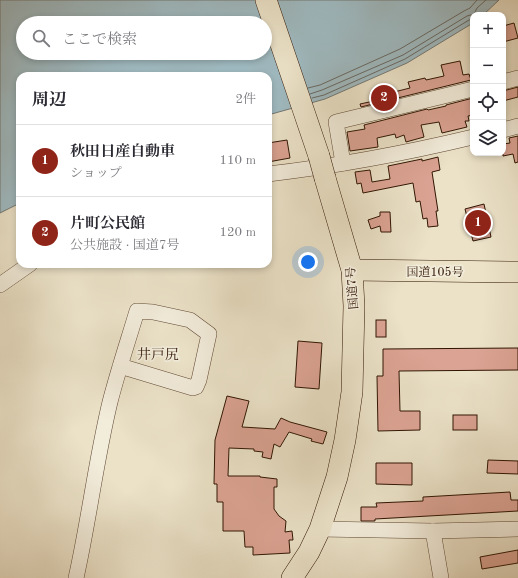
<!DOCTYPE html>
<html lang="ja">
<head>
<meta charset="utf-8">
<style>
	body { margin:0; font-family:"Old Standard TT","Noto Serif JP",serif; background:#f2f2f3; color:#2b2b33 }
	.controls { position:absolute; right:12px; top:12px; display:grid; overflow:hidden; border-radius:8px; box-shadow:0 2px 6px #0003 }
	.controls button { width:36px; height:36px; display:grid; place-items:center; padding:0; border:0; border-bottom:1px solid #e1e1e2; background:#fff; color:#2b2b33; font:20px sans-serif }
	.you { position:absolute; left:308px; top:262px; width:14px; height:14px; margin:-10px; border:3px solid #fff; border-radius:50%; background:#1a73e8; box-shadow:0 0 0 6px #1a73e833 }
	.badge { display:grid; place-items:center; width:26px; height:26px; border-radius:50%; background:#8f2418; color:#fff; font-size:13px; font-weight:700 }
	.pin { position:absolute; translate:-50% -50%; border:2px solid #fff; box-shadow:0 1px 4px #0006 }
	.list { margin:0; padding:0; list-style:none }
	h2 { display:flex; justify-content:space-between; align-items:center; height:52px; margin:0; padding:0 16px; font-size:17px }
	h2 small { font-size:13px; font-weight:400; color:#7c7c81 }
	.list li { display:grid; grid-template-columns:26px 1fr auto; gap:12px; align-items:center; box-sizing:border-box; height:72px; padding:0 16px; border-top:1px solid #e1e1e2 }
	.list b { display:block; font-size:15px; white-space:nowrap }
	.list p { margin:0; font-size:13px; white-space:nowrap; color:#7c7c81 }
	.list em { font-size:13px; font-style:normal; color:#7c7c81 }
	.icon { flex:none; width:22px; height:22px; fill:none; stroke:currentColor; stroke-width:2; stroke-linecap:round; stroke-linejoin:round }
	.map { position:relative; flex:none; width:518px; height:578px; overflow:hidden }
	.search { position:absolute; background:#fff; box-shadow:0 2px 6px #0003; left:16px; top:16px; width:256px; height:44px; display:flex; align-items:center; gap:10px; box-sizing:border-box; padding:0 14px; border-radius:22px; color:#7c7c81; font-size:15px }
	.panel { position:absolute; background:#fff; box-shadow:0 2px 6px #0003; left:16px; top:72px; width:256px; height:196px; border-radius:12px }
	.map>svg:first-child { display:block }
	.water { fill:#9fbac1; stroke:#737875; fill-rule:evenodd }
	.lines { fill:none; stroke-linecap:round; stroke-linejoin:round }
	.shore { stroke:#686862; stroke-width:1 }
	.building { fill:#dba393; stroke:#301503 }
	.minor-casing { stroke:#5f4834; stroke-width:16 }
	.highway-casing { stroke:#301503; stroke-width:22 }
	.minor { stroke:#f2ecdb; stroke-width:15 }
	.highway { stroke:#ebe2c8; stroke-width:21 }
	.highway-bridge-casing { stroke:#301503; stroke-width:22; stroke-linecap:butt }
	.highway-bridge { stroke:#ebe2c8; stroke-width:21 }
	.labels { text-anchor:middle; stroke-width:3.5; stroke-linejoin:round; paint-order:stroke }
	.street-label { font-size:12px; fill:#301503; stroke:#f2ecdb }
	.quarter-label { font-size:14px; fill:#301503; stroke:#f2ecdb }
</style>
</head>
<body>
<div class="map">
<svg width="518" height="578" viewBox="0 0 518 578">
	<rect width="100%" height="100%" fill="#ebe2c8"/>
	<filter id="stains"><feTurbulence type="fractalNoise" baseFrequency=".005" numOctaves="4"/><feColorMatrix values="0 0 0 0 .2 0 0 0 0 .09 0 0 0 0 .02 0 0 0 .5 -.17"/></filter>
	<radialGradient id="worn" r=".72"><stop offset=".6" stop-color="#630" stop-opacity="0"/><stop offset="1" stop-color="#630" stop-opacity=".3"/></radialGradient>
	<path class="water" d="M0 0H499L483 15H473V23L407 63 325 99 268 115V76H20V203L0 213ZM23 23H265V53H23Z"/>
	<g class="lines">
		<g class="shore">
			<polyline points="308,88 320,85 400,49 464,11 470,8 477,0"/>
			<polyline points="310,94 322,90 403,55 467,16 474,14 477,8 486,0"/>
			<polyline points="312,98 324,95 405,59 469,20 473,19"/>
		</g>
	</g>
	<g class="building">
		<polygon points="514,23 518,38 503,42 503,26"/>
		<polygon points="460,61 463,75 469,74 471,80 361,107 360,104 374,101 373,96 390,91 390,93 410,88 408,82 425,78 426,80 444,76 441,65"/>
		<polygon points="518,87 518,97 503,101 503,91"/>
		<polygon points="473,98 473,115 468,116 469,121 465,121 467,127 442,133 439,122 421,125 424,137 406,142 404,135 396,138 395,134 377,138 378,147 350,151 347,132 365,129 364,125 427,109 428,110 446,106 446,105"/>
		<polygon points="518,136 518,162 515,163 513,154 503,156 503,144 510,143 509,138"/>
		<polygon points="287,140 290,158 268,162 268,143"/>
		<polygon points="438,157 440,170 432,172 438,211 436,211 438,226 428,227 427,218 423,219 420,201 416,202 413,183 363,193 361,183 357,184 355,172 370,170 372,182 390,179 388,166 422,159 422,161"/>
		<polygon points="484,204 491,237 473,241 465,209"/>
		<polygon points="380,212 390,212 391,232 381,232 380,226 371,229 368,220 380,216"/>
		<rect x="376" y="320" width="10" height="17"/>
		<polygon points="298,341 322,343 319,389 295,387"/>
		<polygon points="518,348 518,370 399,371 400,411 420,411 420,430 378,431 377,376 383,376 383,349"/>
		<polygon points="227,396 249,401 242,427 275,429 281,418 290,422 327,432 323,444 311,441 312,439 289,432 280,447 274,444 271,459 262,457 263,452 254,451 254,449 229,448 228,476 260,476 260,477 277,479 277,487 274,487 274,509 279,516 286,521 285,532 292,531 293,540 289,540 290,553 253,555 253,547 245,547 244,531 223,531 223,502 217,502 217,484 214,484 215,440"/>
		<rect x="453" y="415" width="24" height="15"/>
		<polygon points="488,460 518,461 518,474 487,473"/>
		<polygon points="376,463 412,463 412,485 376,484"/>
		<polygon points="510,492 511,500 518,500 518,511 375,519 375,521 361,521 361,507 377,507 376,503 423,501 423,497"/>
		<polygon points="518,550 518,563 482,569 480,557"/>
	</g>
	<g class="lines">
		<g class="minor-casing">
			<g id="minor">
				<polyline points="503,82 518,78"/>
				<polyline points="503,130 518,126"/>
				<polyline points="343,163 336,122 473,89"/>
				<path d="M268 174C337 166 406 153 473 137"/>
				<polyline points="0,285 30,264"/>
				<polyline points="320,529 433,531 518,529"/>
				<polyline points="433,531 441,578"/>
				<path d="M76 578C89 520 96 460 110 402 118 371 128 341 137 311L153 312 190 320 209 334 199 380 196 387 193 388 120 366"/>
			</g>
		</g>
		<g class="highway-casing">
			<g id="highway">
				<polyline points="266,0 319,156"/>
				<polyline points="352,270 518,272"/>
				<polyline points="292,578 309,552 320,529 337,477 345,440 352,392 354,306 352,270 325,178"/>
			</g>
		</g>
		<use href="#minor" class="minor"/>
		<use href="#highway" class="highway"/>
		<g class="highway-bridge-casing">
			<polyline id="highway-bridge" points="319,156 325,178"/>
		</g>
		<use href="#highway-bridge" class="highway-bridge"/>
	</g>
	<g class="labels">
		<g class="street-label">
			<text x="435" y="276">国道105号</text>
			<text transform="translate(352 288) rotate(-95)" y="4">国道7号</text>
		</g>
		<g class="quarter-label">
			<text x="158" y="359">井戸尻</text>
		</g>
	</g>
	<rect width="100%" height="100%" filter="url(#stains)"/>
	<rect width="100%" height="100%" fill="url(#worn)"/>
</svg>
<div class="controls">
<button>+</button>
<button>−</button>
<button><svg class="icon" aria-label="locate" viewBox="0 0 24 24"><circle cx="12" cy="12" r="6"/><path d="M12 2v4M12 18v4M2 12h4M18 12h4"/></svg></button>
<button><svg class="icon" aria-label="layers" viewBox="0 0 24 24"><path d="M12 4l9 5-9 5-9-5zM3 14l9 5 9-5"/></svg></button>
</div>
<div class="you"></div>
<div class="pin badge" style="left:478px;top:223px">1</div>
<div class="pin badge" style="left:384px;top:98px">2</div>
<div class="search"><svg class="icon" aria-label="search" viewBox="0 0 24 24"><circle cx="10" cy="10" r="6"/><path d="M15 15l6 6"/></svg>ここで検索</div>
<section class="panel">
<h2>周辺<small>2件</small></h2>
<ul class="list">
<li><span class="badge">1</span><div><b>秋田日産自動車</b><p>ショップ</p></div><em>110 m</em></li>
<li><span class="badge">2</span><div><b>片町公民館</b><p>公共施設 · 国道7号</p></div><em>120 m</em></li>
</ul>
</section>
</div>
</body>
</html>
